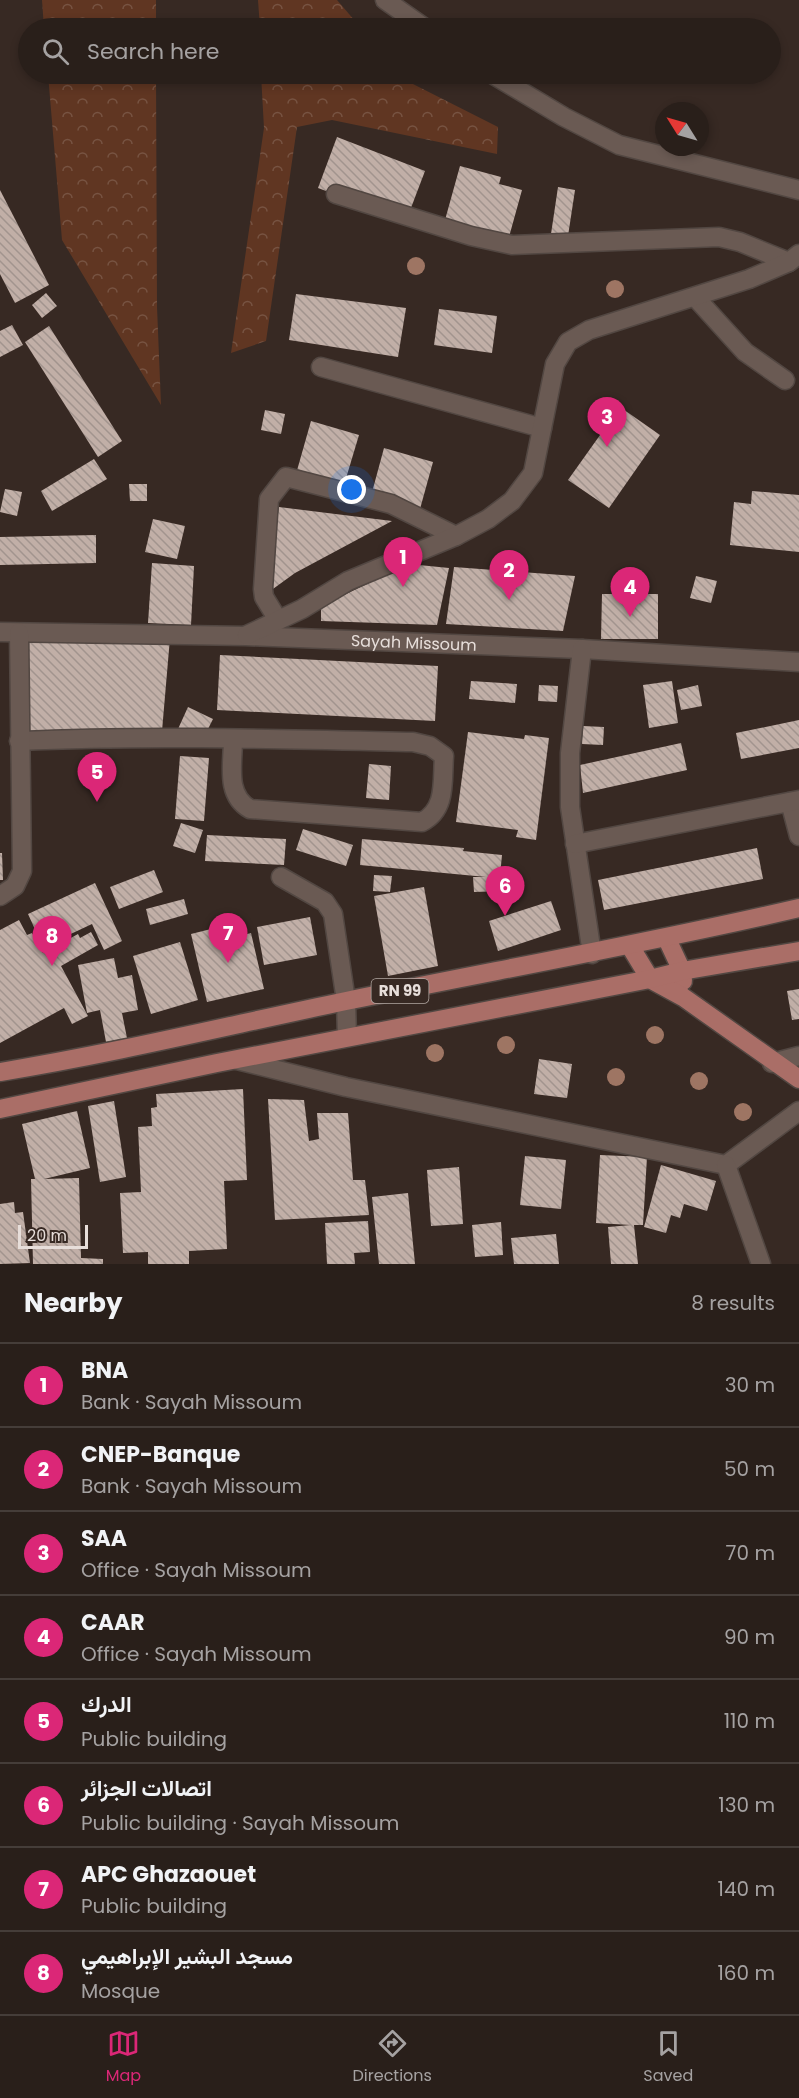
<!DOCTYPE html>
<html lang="en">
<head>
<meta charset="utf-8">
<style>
	body { margin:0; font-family:Poppins,Vazirmatn,sans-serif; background:#312723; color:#f1f3f6 }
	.compass { position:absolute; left:655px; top:102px; width:54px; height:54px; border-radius:50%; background:#291f1a; box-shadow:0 3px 9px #0003; rotate:307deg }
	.scale { position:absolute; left:18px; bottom:15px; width:70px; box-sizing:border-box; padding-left:6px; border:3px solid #e7deda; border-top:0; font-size:16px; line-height:21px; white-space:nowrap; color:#e7deda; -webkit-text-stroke:4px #372923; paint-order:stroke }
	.you { position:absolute; left:352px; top:490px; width:21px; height:21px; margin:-15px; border:4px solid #fff; border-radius:50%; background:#1a73e8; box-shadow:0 0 0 9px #1a73e833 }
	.badge { display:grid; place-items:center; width:39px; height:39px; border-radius:50%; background:#db2777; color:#fff; font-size:20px; font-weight:700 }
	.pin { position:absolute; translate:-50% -50px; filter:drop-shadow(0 2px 3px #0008) }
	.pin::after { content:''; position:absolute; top:32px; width:21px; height:18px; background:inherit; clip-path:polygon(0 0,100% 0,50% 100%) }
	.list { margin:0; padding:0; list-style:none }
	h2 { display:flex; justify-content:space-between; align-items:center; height:78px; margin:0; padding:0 24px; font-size:26px }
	h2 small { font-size:20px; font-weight:400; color:#a5a2a2 }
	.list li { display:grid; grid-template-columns:39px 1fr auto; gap:18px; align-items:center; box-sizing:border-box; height:84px; padding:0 24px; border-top:2px solid #453d39 }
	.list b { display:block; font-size:22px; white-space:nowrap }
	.list p { margin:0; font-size:20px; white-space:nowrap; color:#a5a2a2 }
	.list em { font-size:20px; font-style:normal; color:#a5a2a2 }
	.icon { flex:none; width:33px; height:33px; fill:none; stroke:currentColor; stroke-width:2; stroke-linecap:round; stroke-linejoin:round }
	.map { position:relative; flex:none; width:799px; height:1264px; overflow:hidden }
	.search { position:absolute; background:#291f1a; box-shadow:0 3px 9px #0003; left:18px; right:18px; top:18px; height:66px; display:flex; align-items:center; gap:15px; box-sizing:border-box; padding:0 21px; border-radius:33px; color:#a5a2a2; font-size:22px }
	.sheet { height:750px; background:#291f1a }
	nav { display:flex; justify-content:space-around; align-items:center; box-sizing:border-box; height:84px; border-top:2px solid #453d39; background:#291f1a; font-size:16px; color:#a5a2a2 }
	nav a { display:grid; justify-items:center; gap:3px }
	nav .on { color:#db2777 }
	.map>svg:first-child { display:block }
	.forest { fill:url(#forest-crowns) }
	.building { fill:url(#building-back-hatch) }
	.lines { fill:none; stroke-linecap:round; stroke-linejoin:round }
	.minor-casing { stroke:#524742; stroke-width:21 }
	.major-casing { stroke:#524742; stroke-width:21 }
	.minor { stroke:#6a5a53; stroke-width:18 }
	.major { stroke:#aa6e67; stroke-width:18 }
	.tree { fill:#9e7563 }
	.labels { text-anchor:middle; stroke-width:6; stroke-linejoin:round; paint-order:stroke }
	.shield { fill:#372923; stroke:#b2a8a3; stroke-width:1.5 }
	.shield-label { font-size:15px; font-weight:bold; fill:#e7deda }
	.street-label { font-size:16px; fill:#e7deda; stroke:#372923 }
</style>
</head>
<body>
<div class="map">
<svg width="799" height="1264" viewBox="0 0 799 1264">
	<defs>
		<pattern id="forest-crowns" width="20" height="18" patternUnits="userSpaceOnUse" patternTransform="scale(1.5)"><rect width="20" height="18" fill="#603622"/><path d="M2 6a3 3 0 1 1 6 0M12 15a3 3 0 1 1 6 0" fill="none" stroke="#775342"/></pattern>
		<pattern id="building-back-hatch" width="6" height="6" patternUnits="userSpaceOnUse" patternTransform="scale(1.5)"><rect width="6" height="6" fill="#c1afa7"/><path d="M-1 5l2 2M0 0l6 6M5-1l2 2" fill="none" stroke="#a2948e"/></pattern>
	</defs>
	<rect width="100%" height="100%" fill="#372923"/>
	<g class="forest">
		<polygon points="42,0 156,0 156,28 44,28"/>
		<polygon points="258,0 337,0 361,28 260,28"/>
		<polygon points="48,74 156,74 157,307 161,405 62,240"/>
		<polygon points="261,74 400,74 407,81 498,127 497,154 332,120 297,127 266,341 231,353 264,128"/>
	</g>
	<g class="building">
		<polygon points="337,137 425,171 406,221 318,188"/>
		<polygon points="460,166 501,177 499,184 522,190 509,237 445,220"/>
		<polygon points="558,187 575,190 568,236 551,234"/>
		<polygon points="0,190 49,285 15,303 0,274"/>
		<polygon points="46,293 57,306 42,318 32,305"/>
		<polygon points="296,294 406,308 398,357 289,340"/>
		<polygon points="439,309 497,316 492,353 434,345"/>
		<polygon points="12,325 23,345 0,357 0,331"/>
		<polygon points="49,326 122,441 98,457 25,342"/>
		<polygon points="620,407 660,435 609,508 568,480"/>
		<polygon points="265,410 285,414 281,434 261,430"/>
		<polygon points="311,421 359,435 341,495 294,481"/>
		<polygon points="384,448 433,462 420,509 371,496"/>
		<polygon points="94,459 107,479 52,511 41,491"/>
		<polygon points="129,484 147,484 147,501 130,501"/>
		<polygon points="5,489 22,492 17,516 0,512"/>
		<polygon points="752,491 799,495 799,552 730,545 734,502 751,504"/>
		<polygon points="279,507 392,521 295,573 266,594"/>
		<polygon points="153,519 185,526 177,559 145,552"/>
		<polygon points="96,535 96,563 0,565 0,537"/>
		<polygon points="152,563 194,566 191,625 148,623"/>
		<polygon points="409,564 449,568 437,625 321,621 321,606"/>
		<polygon points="454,567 575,576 563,631 446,624"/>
		<polygon points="696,576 717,581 711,603 690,598"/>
		<polygon points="602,594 658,594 658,639 601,639"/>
		<polygon points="28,636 170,638 162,731 27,737"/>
		<polygon points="220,655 438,666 435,721 217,710"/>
		<polygon points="471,681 517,684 515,703 469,699"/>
		<polygon points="672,681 678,723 649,728 643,685"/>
		<polygon points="539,685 558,686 557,702 538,701"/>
		<polygon points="698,685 702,706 681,710 677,690"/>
		<polygon points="188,707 213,719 202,741 178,729"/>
		<polygon points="799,720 799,748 741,759 736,733"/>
		<polygon points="583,726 604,727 603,745 582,744"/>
		<polygon points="468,732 524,739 525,735 549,738 536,840 516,837 518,830 456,822"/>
		<polygon points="681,743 687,770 583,793 580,765"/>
		<polygon points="180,756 209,758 204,821 175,819"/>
		<polygon points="369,764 391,766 389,800 366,798"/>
		<polygon points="181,823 203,830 195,853 173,846"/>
		<polygon points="303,829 353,845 346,866 296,850"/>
		<polygon points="207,835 286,839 284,865 205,861"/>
		<polygon points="362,839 464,848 463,851 502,855 500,876 504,876 505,891 474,892 473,877 486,877 360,865"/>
		<polygon points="757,848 763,879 604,910 598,880"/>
		<polygon points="0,853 2,853 3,880 0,880"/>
		<polygon points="154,870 163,892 119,909 110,887"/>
		<polygon points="374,875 392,876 390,892 373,891"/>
		<polygon points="95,883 122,941 104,950 92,924 43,947 28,914"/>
		<polygon points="424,887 438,966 388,976 374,896"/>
		<polygon points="184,899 188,914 150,925 146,909"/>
		<polygon points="551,901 561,930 498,951 489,921"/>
		<polygon points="310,917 317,955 264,965 257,927"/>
		<polygon points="19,920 27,935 32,933 43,953 78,934 80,938 91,932 98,945 61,966 88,1016 72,1024 64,1008 0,1043 0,930"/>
		<polygon points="227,925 230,938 251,933 264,989 207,1002 191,934"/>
		<polygon points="180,942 198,1000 151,1014 133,956"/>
		<polygon points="114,958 118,978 132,975 138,1010 122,1013 127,1038 106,1042 100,1010 87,1013 78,965"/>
		<polygon points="799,989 799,1019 792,1020 787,991"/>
		<polygon points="539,1059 572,1064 567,1098 534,1094"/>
		<polygon points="243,1089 247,1180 224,1181 227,1249 189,1251 189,1264 148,1264 148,1252 123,1253 120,1193 141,1192 138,1127 152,1126 151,1108 157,1107 156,1094"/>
		<polygon points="268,1099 304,1100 309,1141 319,1139 317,1113 348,1113 353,1180 365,1180 369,1215 275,1220"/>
		<polygon points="114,1101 126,1177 100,1182 88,1106"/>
		<polygon points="77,1111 90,1168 44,1179 79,1178 81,1258 103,1259 103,1264 33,1264 31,1179 35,1179 22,1124"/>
		<polygon points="600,1155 647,1157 643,1225 634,1225 638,1264 611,1264 608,1227 631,1225 596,1223"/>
		<polygon points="525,1156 566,1160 561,1209 520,1205"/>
		<polygon points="661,1165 716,1181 707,1211 684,1204 680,1218 671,1215 666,1233 644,1227"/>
		<polygon points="459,1167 463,1224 431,1226 427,1170"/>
		<polygon points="408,1193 415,1264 379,1264 372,1197"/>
		<polygon points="14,1202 15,1213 23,1212 30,1263 0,1264 0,1204"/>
		<polygon points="368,1221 370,1252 354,1253 355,1264 327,1264 325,1223"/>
		<polygon points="501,1222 503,1255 475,1257 472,1225"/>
		<polygon points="556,1234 559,1264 514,1264 511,1238"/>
	</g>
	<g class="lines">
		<g class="minor-casing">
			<g id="minor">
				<polyline points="385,0 425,28"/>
				<polyline points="492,74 564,117 619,145 799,190"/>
				<polyline points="336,194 471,236 512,245 719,237 740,242 789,262"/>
				<polyline points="696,298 745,352 785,380"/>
				<polyline points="321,367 542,428"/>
				<polyline points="278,620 264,597 263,589 269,499 286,477 391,504 456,536"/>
				<path id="s1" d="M0 632 246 636 582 649 799 662"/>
				<polyline points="247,635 302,609 348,581 456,536 488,519 512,501 533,473 555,364 568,342 589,330 749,279 789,262 799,254"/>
				<polyline points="582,649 570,753 570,807 592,954"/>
				<path d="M19 741C150 735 282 739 413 742L430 746 444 756C442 781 447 809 422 822L250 809C225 795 233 764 233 739"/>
				<polyline points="790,802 799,836"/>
				<polyline points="575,844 799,800"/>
				<polyline points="281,877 325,902 333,914 346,1001 347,1037"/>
				<polyline points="0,896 15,886 22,871 19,633"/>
				<polyline points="237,1060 346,1087 726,1165 799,1111"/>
				<polyline points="772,1063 799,1056"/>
				<polyline points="726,1165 761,1264"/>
			</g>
		</g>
		<g class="major-casing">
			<g id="major">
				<polyline points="667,939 682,971 683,981"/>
				<polyline points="630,946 650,979 683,997 799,1079"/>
				<path d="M0 1072C116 1053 231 1025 346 1001 497 970 649 943 799 908"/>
				<polyline points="0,1109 217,1063 650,979 682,971 799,951"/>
			</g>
		</g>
		<use href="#minor" class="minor"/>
		<use href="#major" class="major"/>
	</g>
	<g class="tree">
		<circle cx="416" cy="266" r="9"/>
		<circle cx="615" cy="289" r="9"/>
		<circle cx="655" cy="1035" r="9"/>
		<circle cx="506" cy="1045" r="9"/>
		<circle cx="435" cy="1053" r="9"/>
		<circle cx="616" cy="1077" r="9"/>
		<circle cx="699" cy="1081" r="9"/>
		<circle cx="743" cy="1112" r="9"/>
	</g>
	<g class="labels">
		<rect class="shield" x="371.5" y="979" width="57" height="24" rx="4.5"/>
		<g class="shield-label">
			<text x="400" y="996">RN 99</text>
		</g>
		<g class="street-label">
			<text dy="6" stroke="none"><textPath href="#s1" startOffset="414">Sayah Missoum</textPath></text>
		</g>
	</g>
</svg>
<svg class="compass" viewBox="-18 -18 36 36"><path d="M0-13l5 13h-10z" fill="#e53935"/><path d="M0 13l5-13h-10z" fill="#a5a2a2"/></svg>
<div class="scale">20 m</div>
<div class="you"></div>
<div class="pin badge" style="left:403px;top:587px">1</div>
<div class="pin badge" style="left:509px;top:600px">2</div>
<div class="pin badge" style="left:607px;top:447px">3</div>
<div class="pin badge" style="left:630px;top:617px">4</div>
<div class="pin badge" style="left:97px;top:802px">5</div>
<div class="pin badge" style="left:505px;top:916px">6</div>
<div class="pin badge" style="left:228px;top:963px">7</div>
<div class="pin badge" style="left:52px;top:966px">8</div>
<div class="search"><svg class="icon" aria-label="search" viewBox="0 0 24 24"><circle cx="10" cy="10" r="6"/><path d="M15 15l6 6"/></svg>Search here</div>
</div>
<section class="sheet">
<h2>Nearby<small>8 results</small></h2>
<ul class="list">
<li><span class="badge">1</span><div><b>BNA</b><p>Bank · Sayah Missoum</p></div><em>30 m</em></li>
<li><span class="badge">2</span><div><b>CNEP-Banque</b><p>Bank · Sayah Missoum</p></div><em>50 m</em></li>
<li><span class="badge">3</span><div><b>SAA</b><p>Office · Sayah Missoum</p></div><em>70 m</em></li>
<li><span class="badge">4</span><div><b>CAAR</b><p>Office · Sayah Missoum</p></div><em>90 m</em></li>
<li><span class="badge">5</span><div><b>الدرك</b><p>Public building</p></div><em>110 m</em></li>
<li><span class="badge">6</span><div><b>اتصالات الجزائر</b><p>Public building · Sayah Missoum</p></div><em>130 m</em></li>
<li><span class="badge">7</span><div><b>APC Ghazaouet</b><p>Public building</p></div><em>140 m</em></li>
<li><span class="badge">8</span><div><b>مسجد البشير الإبراهيمي</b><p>Mosque</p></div><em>160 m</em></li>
</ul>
</section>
<nav>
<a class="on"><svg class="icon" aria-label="map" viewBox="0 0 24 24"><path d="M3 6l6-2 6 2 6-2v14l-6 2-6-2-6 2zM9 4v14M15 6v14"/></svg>Map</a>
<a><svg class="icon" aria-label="directions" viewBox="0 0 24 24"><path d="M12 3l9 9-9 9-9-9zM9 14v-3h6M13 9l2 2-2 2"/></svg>Directions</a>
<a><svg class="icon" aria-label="saved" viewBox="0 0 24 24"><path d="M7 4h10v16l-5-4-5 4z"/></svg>Saved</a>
</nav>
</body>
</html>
